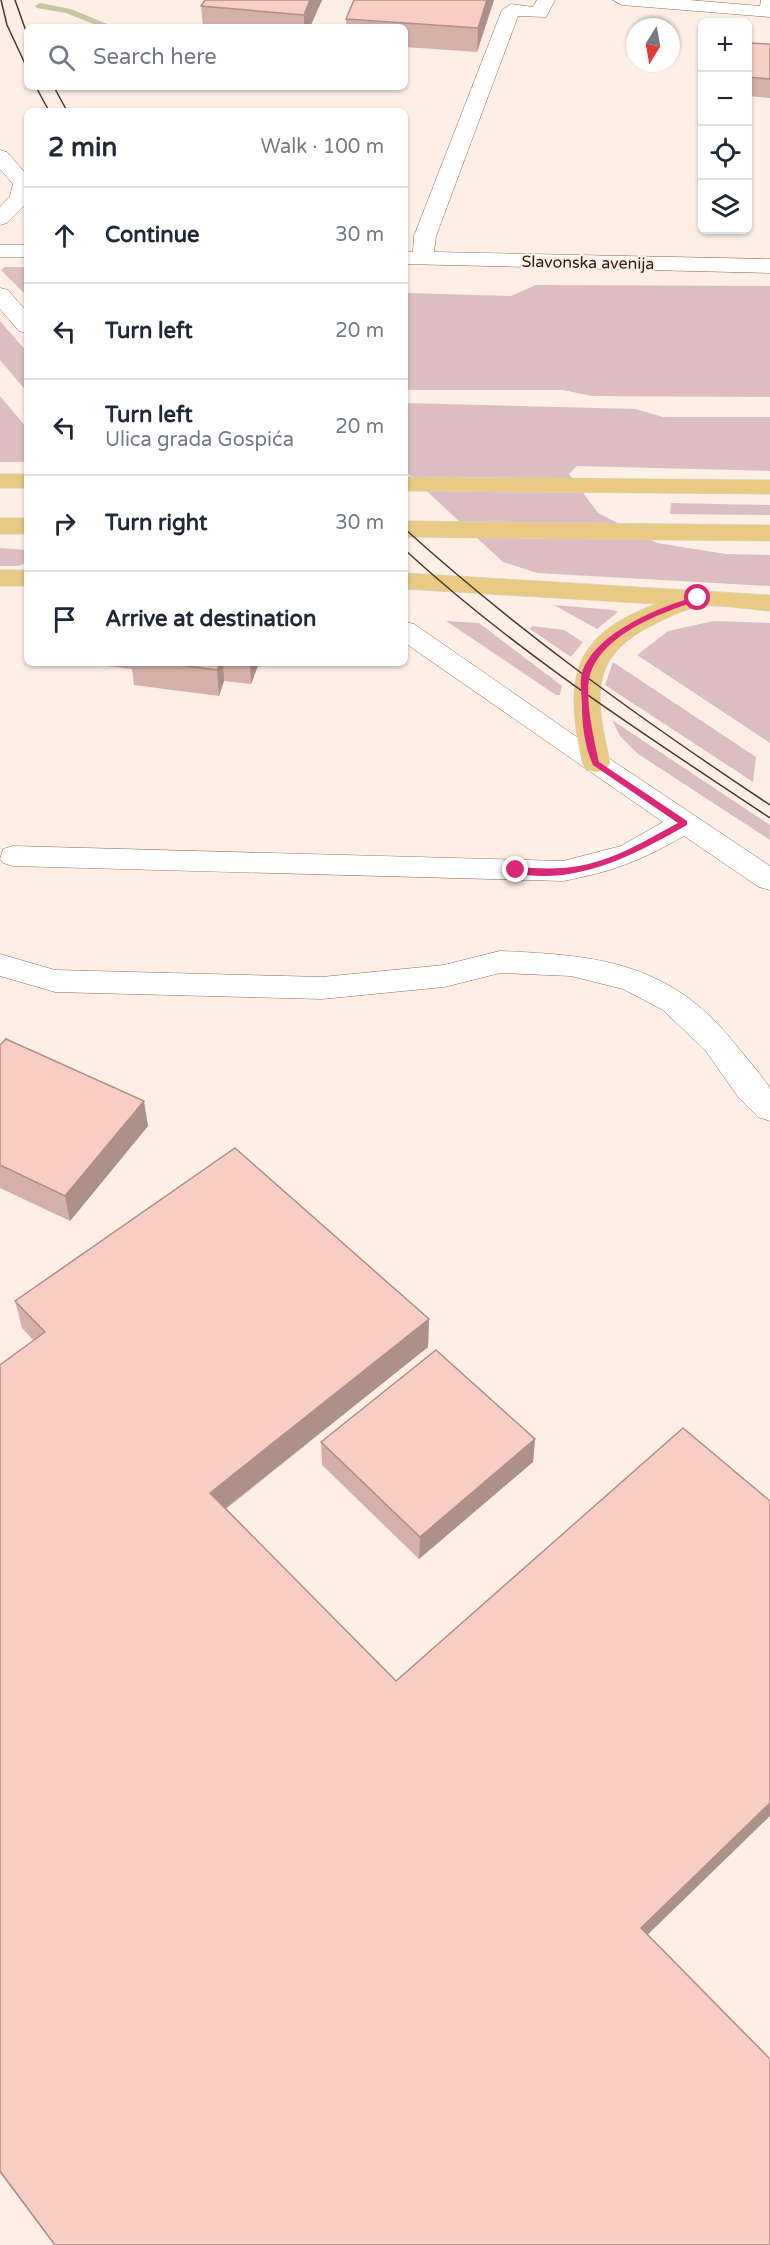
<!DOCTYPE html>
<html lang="en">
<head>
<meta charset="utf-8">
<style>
	body { margin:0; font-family:"Varela Round",sans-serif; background:#f6f6f7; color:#1f2937 }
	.controls { position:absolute; right:18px; top:18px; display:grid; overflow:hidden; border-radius:9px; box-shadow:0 2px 4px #0004 }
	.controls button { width:54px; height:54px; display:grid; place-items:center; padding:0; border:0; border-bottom:2px solid #e0e1e3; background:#fff; color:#1f2937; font:30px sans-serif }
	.compass { position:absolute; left:626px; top:18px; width:54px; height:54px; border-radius:50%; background:#fff; box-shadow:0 2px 4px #0004; rotate:191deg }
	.stop { position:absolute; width:18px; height:18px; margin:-14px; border:4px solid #db2777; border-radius:50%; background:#fff }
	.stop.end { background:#db2777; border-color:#fff; box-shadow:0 2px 6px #0008 }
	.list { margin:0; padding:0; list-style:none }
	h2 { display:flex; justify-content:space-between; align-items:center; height:78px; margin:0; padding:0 24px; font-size:26px }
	h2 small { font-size:20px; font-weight:400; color:#747a83 }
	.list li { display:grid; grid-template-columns:39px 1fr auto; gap:18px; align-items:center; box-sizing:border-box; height:96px; padding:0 24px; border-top:2px solid #e0e1e3 }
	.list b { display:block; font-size:22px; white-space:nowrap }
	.list p { margin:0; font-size:20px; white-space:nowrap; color:#747a83 }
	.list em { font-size:20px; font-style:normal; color:#747a83 }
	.icon { flex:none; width:33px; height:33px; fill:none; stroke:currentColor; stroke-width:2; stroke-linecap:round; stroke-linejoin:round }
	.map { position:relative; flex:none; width:770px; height:2245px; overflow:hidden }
	.search { position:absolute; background:#fff; box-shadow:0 2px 4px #0004; left:24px; top:24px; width:384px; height:66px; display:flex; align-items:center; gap:15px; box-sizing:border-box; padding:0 21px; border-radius:9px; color:#747a83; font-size:22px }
	.panel { position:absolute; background:#fff; box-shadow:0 2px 4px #0004; left:24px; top:108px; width:384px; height:558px; border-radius:9px }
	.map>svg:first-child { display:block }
	.green { fill:#dbbdc2 }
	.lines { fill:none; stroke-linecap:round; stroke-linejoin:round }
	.stream { fill:#c5c69d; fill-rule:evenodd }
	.minor-casing { stroke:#8c6e59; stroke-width:1 }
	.major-casing { stroke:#d5d3d1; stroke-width:1 }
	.minor { fill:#fff; fill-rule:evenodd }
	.major { fill:#e8ca85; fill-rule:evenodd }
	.tram { stroke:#463a31; stroke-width:1.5 }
	.wall { fill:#d4b0a9 }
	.shaded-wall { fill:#ad9089 }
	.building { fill:#f7cdc4; stroke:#ad9089; stroke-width:1.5 }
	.route { fill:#db2777 }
	.labels { text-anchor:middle; stroke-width:4.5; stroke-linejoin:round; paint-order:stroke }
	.far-street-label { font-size:16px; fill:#2e2219; stroke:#fdefe6 }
</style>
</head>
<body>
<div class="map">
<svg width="770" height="2245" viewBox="0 0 770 2245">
	<rect width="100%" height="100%" fill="#fdefe6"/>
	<g class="green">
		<polygon points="5,267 27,267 27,296 1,270"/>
		<polygon points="536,285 770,286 770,397 592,396 563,390 405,390 405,293 511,296"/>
		<polygon points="0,321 27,352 27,392 0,360"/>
		<polygon points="0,396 27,428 27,462 0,462"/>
		<polygon points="405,403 635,409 663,417 770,417 770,471 577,466 569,474 598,513 657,543 726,554 770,555 770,586 537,573 503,562 405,471"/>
		<polygon points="671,503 770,505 770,515 670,514"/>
		<polygon points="0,548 27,550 27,562 19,566 0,566"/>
		<polygon points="554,605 613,610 618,612 597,629"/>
		<polygon points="446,621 479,623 562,686 560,695 556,695"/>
		<polygon points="714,621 770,623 770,743 637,655 668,631"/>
		<polygon points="532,626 564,630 583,642 571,657 530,629"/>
		<polygon points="613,662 756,757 753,782 605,685"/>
		<polygon points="612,720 770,825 770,840 638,754 620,736"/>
	</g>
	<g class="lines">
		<polygon class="stream" points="40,3 71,9 114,27 101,27 66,13 37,8 35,6"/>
		<g class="minor-casing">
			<g id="minor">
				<polygon points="537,0 555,0 546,17 518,16 436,236 434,252 770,259 770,273 405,264 405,252 413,252 414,236 502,10 511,4 533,7"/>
				<polygon points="613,0 689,0 760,6 761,0 770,0 770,17 622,5"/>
				<polygon points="0,150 7,152 27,175 27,203 7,223 0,225 0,207 10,196 13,184 0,169"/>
				<rect x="0" y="245" width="27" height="12"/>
				<polygon points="0,288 8,290 27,312 27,333 19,331 0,309"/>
				<path d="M405 622 414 624 574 735 770 866V890L759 887 684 836C638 862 614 871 563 881L13 866 3 863 0 859 3 849 13 846 563 861 621 846 663 822 405 643Z"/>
				<path d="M500 951C600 955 674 963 739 1049 745 1056 768 1083 770 1089 770 1097 770 1111 770 1121L758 1117 739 1098 705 1050 663 1010 623 989 571 976 500 973 444 987 322 999 55 992 0 976V954L55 970 322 977 444 965Z"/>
			</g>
		</g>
		<g class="major-casing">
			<g id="major">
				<rect x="0" y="474" width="27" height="14"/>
				<polygon points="405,477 770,480 770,494 405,491"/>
				<rect x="0" y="518" width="27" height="16"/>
				<polygon points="405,521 770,525 770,541 405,537"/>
				<rect x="0" y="570" width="27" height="16"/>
				<path d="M405 573 770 595V611C752 610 712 603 697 607 683 610 664 619 651 626 586 659 597 701 610 763L606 770 596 772 586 770 582 763C565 680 569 636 656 604L405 589Z"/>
			</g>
		</g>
		<use href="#minor" class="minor"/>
		<use href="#major" class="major"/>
		<g class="tram">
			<polyline points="1,0 7,25 27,68"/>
			<polyline points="15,0 27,34"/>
			<polyline points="36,87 49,111"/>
			<polyline points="54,87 67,111"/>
			<path d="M405 529C519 632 642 720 770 805"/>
			<path d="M405 550C517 653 644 734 770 818"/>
		</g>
	</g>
	<g class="wall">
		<polygon points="205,0 322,0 310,27 203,27 201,6"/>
		<polygon points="354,0 494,0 477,52 405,47 405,27 346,27 346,19"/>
		<polygon points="770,44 770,98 747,96 747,45"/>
		<polygon points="107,663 259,663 251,684 224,681 219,696 134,685 132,669 107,666"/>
		<polygon points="0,1045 148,1126 70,1221 0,1188"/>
		<polygon points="15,1301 429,1319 428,1347 226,1509 648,1935 770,2245 54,2245 0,2173 0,1365 34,1341 22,1328"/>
		<polygon points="535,1439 533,1462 419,1559 322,1465 321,1442"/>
	</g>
	<g class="shaded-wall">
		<polygon points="310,0 322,0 310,27 304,27 304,15"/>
		<polygon points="487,0 494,0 477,52 478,28"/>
		<polygon points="220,663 223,663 224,681 219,696 217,670"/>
		<polygon points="250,663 259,663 251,684"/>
		<polygon points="144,1101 148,1126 70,1221 65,1196"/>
		<polygon points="429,1319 428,1347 213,1518 210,1493"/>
		<polygon points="535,1439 533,1462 419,1559 420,1537"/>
		<polygon points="770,1803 770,1816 635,1947 641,1928"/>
	</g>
	<g class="building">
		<polygon points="205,0 310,0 304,15 201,6"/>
		<polygon points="354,0 487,0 478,28 346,19"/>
		<polygon points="748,43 770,44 770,79 747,77"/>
		<polygon points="164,663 220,663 217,670"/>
		<polygon points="6,1039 144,1101 65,1196 0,1165 0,1045"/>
		<polygon points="235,1148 429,1319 210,1493 396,1681 683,1428 770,1501 770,1803 641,1928 770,2059 770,2245 55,2245 0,2171 0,1365 45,1332 15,1301"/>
		<polygon points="436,1350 535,1439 420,1537 321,1442"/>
	</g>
	<path class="route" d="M698 596 700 600C663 612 603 633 590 675 584 697 594 739 599 762L687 821V825C634 855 577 886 513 873V868L516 867C531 868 547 869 563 868 606 865 641 843 678 823L593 765C585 747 582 726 582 706 582 697 580 687 581 678 588 635 661 606 698 596Z"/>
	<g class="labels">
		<g class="far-street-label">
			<text transform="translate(588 262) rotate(1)" y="6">Slavonska avenija</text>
		</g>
	</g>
</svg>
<div class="controls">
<button>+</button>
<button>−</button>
<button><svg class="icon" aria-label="locate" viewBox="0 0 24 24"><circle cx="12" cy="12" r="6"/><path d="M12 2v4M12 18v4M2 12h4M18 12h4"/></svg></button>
<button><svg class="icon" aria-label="layers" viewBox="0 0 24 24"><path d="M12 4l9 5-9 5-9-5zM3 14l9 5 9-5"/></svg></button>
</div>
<svg class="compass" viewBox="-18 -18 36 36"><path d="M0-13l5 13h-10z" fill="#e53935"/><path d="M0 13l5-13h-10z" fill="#747a83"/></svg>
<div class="stop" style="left:698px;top:598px"></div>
<div class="stop end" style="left:516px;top:870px"></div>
<div class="search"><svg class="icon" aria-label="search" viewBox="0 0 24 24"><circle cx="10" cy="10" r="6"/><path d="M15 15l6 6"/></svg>Search here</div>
<section class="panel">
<h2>2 min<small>Walk · 100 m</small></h2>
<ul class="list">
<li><svg class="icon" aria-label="ahead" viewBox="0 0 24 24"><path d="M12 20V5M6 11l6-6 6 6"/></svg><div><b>Continue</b></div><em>30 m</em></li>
<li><svg class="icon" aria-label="left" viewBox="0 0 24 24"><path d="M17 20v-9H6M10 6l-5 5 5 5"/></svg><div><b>Turn left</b></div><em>20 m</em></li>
<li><svg class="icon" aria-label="left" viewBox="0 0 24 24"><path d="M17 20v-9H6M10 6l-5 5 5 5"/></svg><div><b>Turn left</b><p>Ulica grada Gospića</p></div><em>20 m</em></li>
<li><svg class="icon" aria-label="right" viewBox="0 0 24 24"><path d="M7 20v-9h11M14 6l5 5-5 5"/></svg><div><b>Turn right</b></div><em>30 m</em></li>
<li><svg class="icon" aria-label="arrive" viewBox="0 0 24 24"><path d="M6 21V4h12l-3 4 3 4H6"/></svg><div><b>Arrive at destination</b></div></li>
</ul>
</section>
</div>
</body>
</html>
